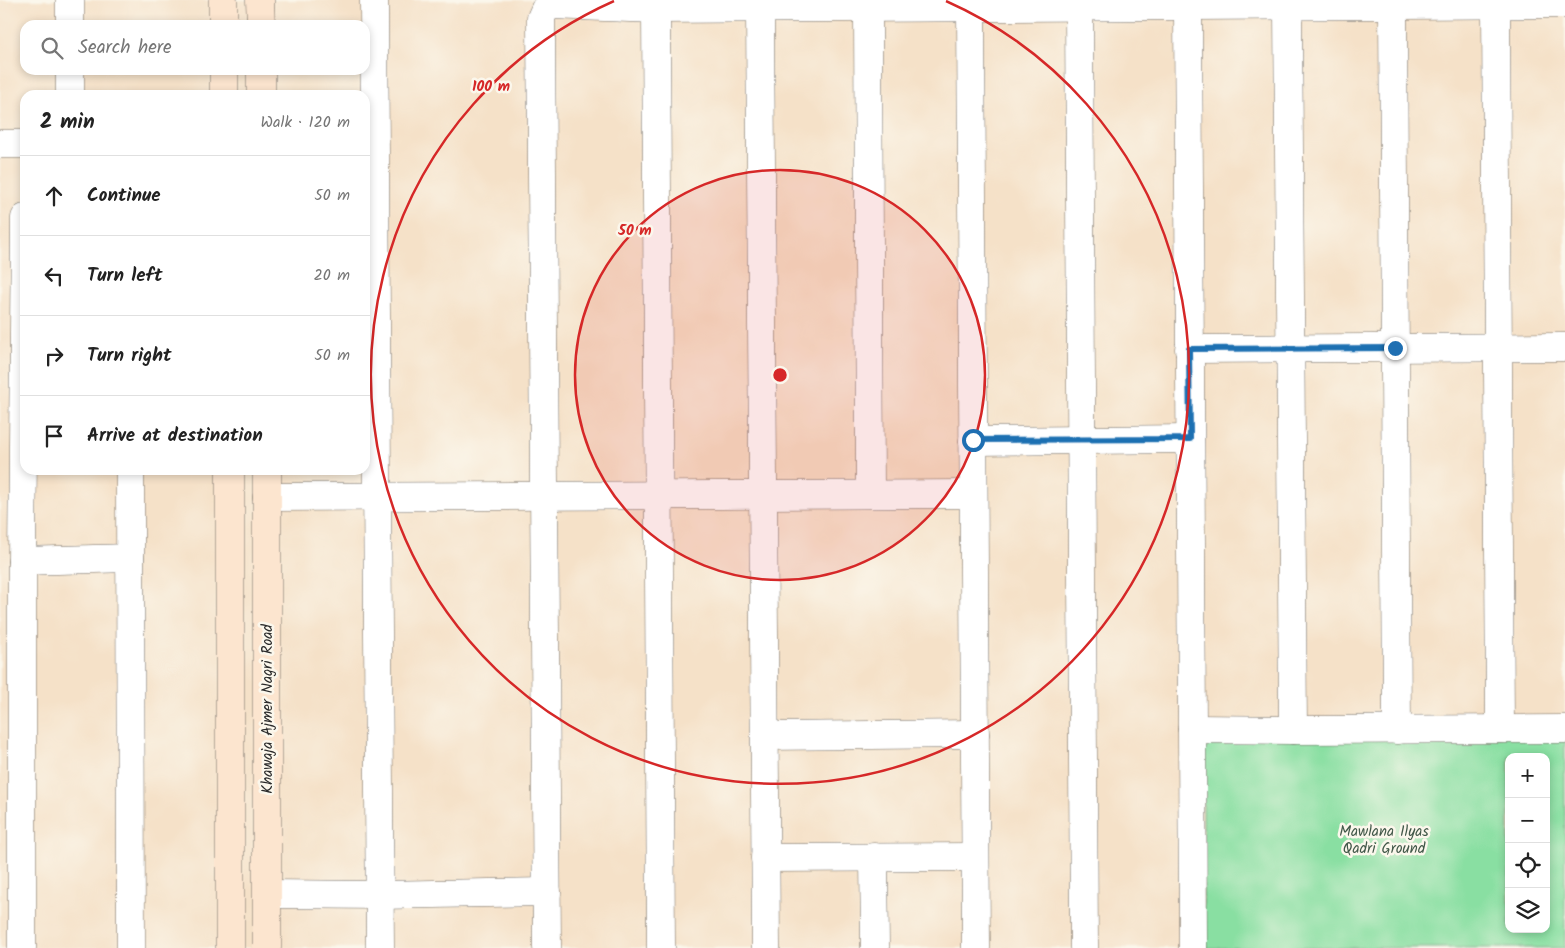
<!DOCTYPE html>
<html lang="en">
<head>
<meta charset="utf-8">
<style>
	body { margin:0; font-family:Kalam,sans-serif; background:#f2f2f2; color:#222 }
	.controls { position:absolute; right:15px; bottom:15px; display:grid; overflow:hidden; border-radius:10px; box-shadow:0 2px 8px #0003 }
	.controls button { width:45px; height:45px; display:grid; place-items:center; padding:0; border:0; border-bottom:1px solid #e0e0e0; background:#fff; color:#222; font:25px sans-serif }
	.stop { position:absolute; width:15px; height:15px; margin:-11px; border:4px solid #1f6fb2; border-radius:50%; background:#fff }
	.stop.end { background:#1f6fb2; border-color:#fff; box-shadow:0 1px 5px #0008 }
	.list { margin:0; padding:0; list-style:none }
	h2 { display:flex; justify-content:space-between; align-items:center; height:65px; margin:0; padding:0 20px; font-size:21px }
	h2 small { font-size:16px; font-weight:400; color:#767676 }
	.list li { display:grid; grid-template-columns:32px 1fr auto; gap:15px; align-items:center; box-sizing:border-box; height:80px; padding:0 20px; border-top:1px solid #e0e0e0 }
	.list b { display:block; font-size:19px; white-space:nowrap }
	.list em { font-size:16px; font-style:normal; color:#767676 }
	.icon { flex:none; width:28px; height:28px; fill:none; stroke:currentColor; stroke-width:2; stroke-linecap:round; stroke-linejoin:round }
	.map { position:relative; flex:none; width:1565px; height:948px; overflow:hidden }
	.search { position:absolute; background:#fff; box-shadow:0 2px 8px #0003; left:20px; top:20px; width:350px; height:55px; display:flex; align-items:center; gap:12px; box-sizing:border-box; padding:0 18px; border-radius:15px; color:#767676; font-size:19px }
	.panel { position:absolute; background:#fff; box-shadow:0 2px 8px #0003; left:20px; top:90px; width:350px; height:385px; border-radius:15px }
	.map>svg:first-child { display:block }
	.green { fill:#89dfa2; stroke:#5a8566; fill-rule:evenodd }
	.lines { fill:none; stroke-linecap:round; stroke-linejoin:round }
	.minor-casing { stroke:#726b62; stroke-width:29 }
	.tertiary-casing { stroke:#726b62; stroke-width:29 }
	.secondary-casing { stroke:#726b62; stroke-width:29 }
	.minor { stroke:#fff; stroke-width:28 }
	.tertiary { stroke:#fff; stroke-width:28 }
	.secondary { stroke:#fce5cf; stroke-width:28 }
	.route { stroke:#1f6fb2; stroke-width:6 }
	.ring { fill:none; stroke:#d62828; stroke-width:2.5 }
	.labels { text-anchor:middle; stroke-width:5; stroke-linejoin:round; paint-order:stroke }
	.street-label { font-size:15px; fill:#2b2b2b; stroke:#fbf7ec }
	.park-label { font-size:15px; fill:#425849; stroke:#fbf7ec }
	.centre { fill:#d62828; stroke:#fbf7ec; stroke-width:2.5 }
	.ring-label { font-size:15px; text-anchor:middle; font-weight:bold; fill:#d62828; stroke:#fbf7ec; stroke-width:5; stroke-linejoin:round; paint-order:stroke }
</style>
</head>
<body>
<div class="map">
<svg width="1565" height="948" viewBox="0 0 1565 948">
	<rect width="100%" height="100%" fill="#fbf7ec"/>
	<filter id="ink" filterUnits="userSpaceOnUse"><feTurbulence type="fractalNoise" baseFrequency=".02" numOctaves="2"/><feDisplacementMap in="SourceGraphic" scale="10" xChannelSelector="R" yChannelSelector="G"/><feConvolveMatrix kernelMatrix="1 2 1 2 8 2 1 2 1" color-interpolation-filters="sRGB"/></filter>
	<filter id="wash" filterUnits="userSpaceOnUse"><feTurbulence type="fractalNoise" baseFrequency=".0096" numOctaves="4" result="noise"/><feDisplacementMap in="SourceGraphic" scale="20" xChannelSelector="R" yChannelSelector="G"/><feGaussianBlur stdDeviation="1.12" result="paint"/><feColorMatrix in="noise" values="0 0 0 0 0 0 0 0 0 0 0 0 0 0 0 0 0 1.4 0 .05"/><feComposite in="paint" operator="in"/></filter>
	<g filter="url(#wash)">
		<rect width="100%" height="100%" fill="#f5e1c8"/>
		<path class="green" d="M1203 732 1565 733V948H1203ZM1509 757H1546V929H1509Z"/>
	</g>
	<g filter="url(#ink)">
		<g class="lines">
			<g class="minor-casing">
				<g id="minor">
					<polyline points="374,0 380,948"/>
					<polyline points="1496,4 1500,729"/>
					<polyline points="1393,5 1397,730"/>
					<polyline points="1188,6 1192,729"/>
					<polyline points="1288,6 1293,730"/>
					<polyline points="971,7 976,948"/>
					<polyline points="1079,7 1084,948"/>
					<polyline points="868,8 870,494"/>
					<polyline points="656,9 661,948"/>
					<polyline points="760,9 766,948"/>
					<polyline points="70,25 70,0"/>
					<polyline points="70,95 70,70"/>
					<polyline points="0,144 25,144"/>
					<polyline points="1189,349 1565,347"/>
					<polyline points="973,441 1190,439"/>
					<polyline points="130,470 131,948"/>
					<polyline points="267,497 973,494"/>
					<polyline points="22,561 130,558"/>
					<polyline points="765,736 975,734"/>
					<polyline points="874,857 875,948"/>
					<polyline points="765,858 975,857"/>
					<polyline points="268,894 379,895 547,892"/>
					<polyline points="22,948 22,561 25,218"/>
					<polyline points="1193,948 1192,729 1293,730 1565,729"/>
				</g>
			</g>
			<g class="tertiary-casing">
				<polyline id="tertiary" points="547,948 541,18 545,9 552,5 656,9 1565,4"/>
			</g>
			<g class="secondary-casing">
				<g id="secondary">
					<polyline points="223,0 223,25"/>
					<polyline points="260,0 261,25"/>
					<polyline points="224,70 224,95"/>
					<polyline points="261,70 261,95"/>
					<polyline points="230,470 230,948"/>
					<polyline points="267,470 267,948"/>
				</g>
			</g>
			<use href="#minor" class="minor"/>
			<use href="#tertiary" class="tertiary"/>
			<use href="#secondary" class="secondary"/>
		</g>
	</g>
	<g class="lines" filter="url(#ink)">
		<polyline class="route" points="973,440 1190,439 1189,349 1395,348"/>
	</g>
	<circle cx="780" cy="375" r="205" fill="#d62828" fill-opacity=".12"/>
	<g class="ring">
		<circle cx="780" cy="375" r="205"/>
		<path d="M946 1A409 409 0 1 1 614 1"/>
	</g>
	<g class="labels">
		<g class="street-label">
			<text transform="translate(267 709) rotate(-90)" y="5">Khawaja Ajmer Nagri Road</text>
		</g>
		<g class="park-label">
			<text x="1384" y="836">Mawlana Ilyas<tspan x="1384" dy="17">Qadri Ground</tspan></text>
		</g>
	</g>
	<circle cx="780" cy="375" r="8" class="centre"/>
	<g class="ring-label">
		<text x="491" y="91">100 m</text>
		<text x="635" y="235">50 m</text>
	</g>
</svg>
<div class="controls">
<button>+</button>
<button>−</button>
<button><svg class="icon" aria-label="locate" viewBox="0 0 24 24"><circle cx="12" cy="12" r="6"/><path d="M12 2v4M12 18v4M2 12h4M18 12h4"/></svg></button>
<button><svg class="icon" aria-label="layers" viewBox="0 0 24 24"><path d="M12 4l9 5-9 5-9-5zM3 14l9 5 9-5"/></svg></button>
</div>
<div class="stop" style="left:973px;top:440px"></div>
<div class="stop end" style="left:1395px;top:348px"></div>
<div class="search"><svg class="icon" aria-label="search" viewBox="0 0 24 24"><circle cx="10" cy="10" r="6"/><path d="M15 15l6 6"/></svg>Search here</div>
<section class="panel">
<h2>2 min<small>Walk · 120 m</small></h2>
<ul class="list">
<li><svg class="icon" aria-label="ahead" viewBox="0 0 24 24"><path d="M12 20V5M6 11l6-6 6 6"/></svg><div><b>Continue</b></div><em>50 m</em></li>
<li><svg class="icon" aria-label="left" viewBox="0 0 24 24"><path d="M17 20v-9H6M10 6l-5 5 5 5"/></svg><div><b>Turn left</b></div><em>20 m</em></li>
<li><svg class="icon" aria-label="right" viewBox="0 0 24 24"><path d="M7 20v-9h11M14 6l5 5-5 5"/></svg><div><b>Turn right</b></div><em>50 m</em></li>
<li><svg class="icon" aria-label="arrive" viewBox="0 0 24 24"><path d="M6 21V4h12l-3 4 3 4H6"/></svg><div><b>Arrive at destination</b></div></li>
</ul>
</section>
</div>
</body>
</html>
